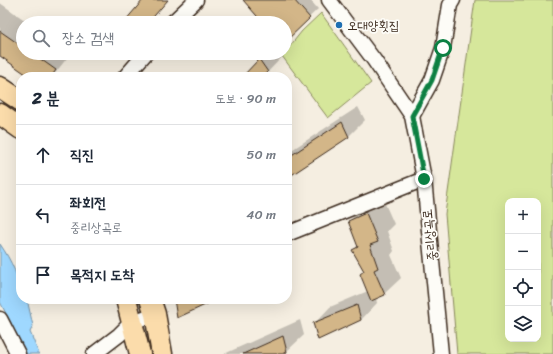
<!DOCTYPE html>
<html lang="ko">
<head>
<meta charset="utf-8">
<style>
	body { margin:0; font-family:Sriracha,"Poor Story",sans-serif; background:#f6f6f7; color:#1f2937 }
	.controls { position:absolute; right:12px; bottom:12px; display:grid; overflow:hidden; border-radius:8px; box-shadow:0 4px 16px #0002 }
	.controls button { width:36px; height:36px; display:grid; place-items:center; padding:0; border:0; border-bottom:1px solid #e0e1e3; background:#fff; color:#1f2937; font:20px sans-serif }
	.stop { position:absolute; width:12px; height:12px; margin:-9px; border:3px solid #0b8043; border-radius:50%; background:#fff }
	.stop.end { background:#0b8043; border-color:#fff; box-shadow:0 1px 4px #0008 }
	.list { margin:0; padding:0; list-style:none }
	h2 { display:flex; justify-content:space-between; align-items:center; height:52px; margin:0; padding:0 16px; font-size:17px }
	h2 small { font-size:13px; font-weight:400; color:#747a83 }
	.list li { display:grid; grid-template-columns:26px 1fr auto; gap:12px; align-items:center; box-sizing:border-box; height:60px; padding:0 16px; border-top:1px solid #e0e1e3 }
	.list b { display:block; font-size:15px; white-space:nowrap }
	.list p { margin:0; font-size:13px; white-space:nowrap; color:#747a83 }
	.list em { font-size:13px; font-style:normal; color:#747a83 }
	.icon { flex:none; width:22px; height:22px; fill:none; stroke:currentColor; stroke-width:2; stroke-linecap:round; stroke-linejoin:round }
	.map { position:relative; flex:none; width:553px; height:354px; overflow:hidden }
	.search { position:absolute; background:#fff; box-shadow:0 4px 16px #0002; left:16px; top:16px; width:276px; height:44px; display:flex; align-items:center; gap:10px; box-sizing:border-box; padding:0 14px; border-radius:22px; color:#747a83; font-size:15px }
	.panel { position:absolute; background:#fff; box-shadow:0 4px 16px #0002; left:16px; top:72px; width:276px; height:232px; border-radius:16px }
	.map>svg:first-child { display:block }
	.green { fill:#d6e79b; stroke:#88885c; fill-rule:evenodd }
	.water { fill:#9fd8ff; stroke:#7792a5 }
	.shadow { fill:#0003 }
	.building { fill:#d3b688; stroke:#3b2a1e }
	.lines { fill:none; stroke-linecap:round; stroke-linejoin:round }
	.minor-casing { stroke:#3b2a1e; stroke-width:17 }
	.highway-casing { stroke:#3b2a1e; stroke-width:23 }
	.minor { stroke:#fdfcf7; stroke-width:14 }
	.highway { stroke:#fbdcab; stroke-width:20 }
	.route { stroke:#0b8043; stroke-width:5 }
	.poi-dot { fill:#1f6fb2; stroke:#fdfcf7; stroke-width:1.5 }
	.labels { text-anchor:middle; stroke-width:3.5; stroke-linejoin:round; paint-order:stroke }
	.poi-label { font-size:13px; fill:#3b2a1e; stroke:#fdfcf7; text-anchor:start }
	.street-label { font-size:13px; fill:#3b2a1e; stroke:#fdfcf7 }
</style>
</head>
<body>
<div class="map">
<svg width="553" height="354" viewBox="0 0 553 354">
	<rect width="100%" height="100%" fill="#f5eee1"/>
	<filter id="ink" filterUnits="userSpaceOnUse"><feTurbulence type="fractalNoise" baseFrequency=".025" numOctaves="2"/><feDisplacementMap in="SourceGraphic" scale="8" xChannelSelector="R" yChannelSelector="G"/><feConvolveMatrix kernelMatrix="1 2 1 2 8 2 1 2 1" color-interpolation-filters="sRGB"/></filter>
	<g filter="url(#ink)">
		<g class="green">
			<path d="M475 0H553V354H457L445 214ZM508 201H538V339H508Z"/>
			<polygon points="321,13 371,83 328,118 282,56 302,31"/>
		</g>
		<path class="water" d="M0 244C11 260 21 280 21 299H27L33 326 30 332 39 354H22L11 323 0 302Z"/>
		<g class="shadow">
			<polygon points="244,0 310,0 318,9 285,40 285,23 264,23"/>
			<polygon points="0,3 29,23 23,23 23,53 71,53 52,77 32,77 0,55"/>
			<polygon points="266,53 283,53 284,55 263,77 243,77"/>
			<polygon points="358,107 365,120 348,137 287,177 287,153"/>
			<polygon points="382,197 394,224 387,231 394,251 391,255 401,278 384,294 376,298 377,303 361,320 314,324 330,307 368,291 361,274 365,270 354,250 358,245 349,221 366,205"/>
			<polygon points="300,320 304,335 287,351 281,354 224,354"/>
		</g>
		<g class="building">
			<polygon points="143,0 168,0 148,23 125,23 124,22"/>
			<polygon points="243,0 294,0 310,18 285,42 285,23 263,23"/>
			<polygon points="0,31 23,47 23,53 32,53 56,70 51,77 30,77 0,56"/>
			<polygon points="259,59 268,72 263,77 242,77"/>
			<polygon points="342,122 349,137 287,178 287,158"/>
			<polygon points="366,213 378,242 370,245 378,268 374,270 385,295 371,301 360,274 364,271 352,250 358,247 348,221"/>
			<polygon points="174,299 218,299 177,318"/>
			<polygon points="357,305 361,320 318,340 313,323"/>
			<polygon points="283,336 287,352 283,354 243,354"/>
		</g>
		<g class="lines">
			<g class="minor-casing">
				<g id="minor">
					<polyline points="329,0 374,60 412,116 424,179 441,354"/>
					<polyline points="172,23 196,0"/>
					<polyline points="125,77 146,53"/>
					<polyline points="412,116 432,80 443,48 450,5 453,0"/>
					<polyline points="287,234 424,179"/>
					<polyline points="0,319 18,354"/>
					<polyline points="94,354 119,335 132,322 155,314"/>
				</g>
			</g>
			<g class="highway-casing">
				<g id="highway">
					<polyline points="0,87 21,101"/>
					<polyline points="0,114 21,129"/>
					<polyline points="126,299 140,354"/>
					<polyline points="150,299 155,314 162,354"/>
				</g>
			</g>
			<use href="#minor" class="minor"/>
			<use href="#highway" class="highway"/>
		</g>
	</g>
	<g class="lines" filter="url(#ink)">
		<polyline class="route" points="424,179 412,116 432,80 443,48"/>
	</g>
	<circle class="poi-dot" cx="339" cy="25" r="4"/>
	<g class="labels">
		<g class="poi-label">
			<text x="347" y="30">오대양횟집</text>
		</g>
		<g class="street-label">
			<text transform="translate(429 235) rotate(-96)" y="5">중리상곡로</text>
		</g>
	</g>
</svg>
<div class="controls">
<button>+</button>
<button>−</button>
<button><svg class="icon" aria-label="locate" viewBox="0 0 24 24"><circle cx="12" cy="12" r="6"/><path d="M12 2v4M12 18v4M2 12h4M18 12h4"/></svg></button>
<button><svg class="icon" aria-label="layers" viewBox="0 0 24 24"><path d="M12 4l9 5-9 5-9-5zM3 14l9 5 9-5"/></svg></button>
</div>
<div class="stop" style="left:443px;top:48px"></div>
<div class="stop end" style="left:424px;top:179px"></div>
<div class="search"><svg class="icon" aria-label="search" viewBox="0 0 24 24"><circle cx="10" cy="10" r="6"/><path d="M15 15l6 6"/></svg>장소 검색</div>
<section class="panel">
<h2>2 분<small>도보 · 90 m</small></h2>
<ul class="list">
<li><svg class="icon" aria-label="ahead" viewBox="0 0 24 24"><path d="M12 20V5M6 11l6-6 6 6"/></svg><div><b>직진</b></div><em>50 m</em></li>
<li><svg class="icon" aria-label="left" viewBox="0 0 24 24"><path d="M17 20v-9H6M10 6l-5 5 5 5"/></svg><div><b>좌회전</b><p>중리상곡로</p></div><em>40 m</em></li>
<li><svg class="icon" aria-label="arrive" viewBox="0 0 24 24"><path d="M6 21V4h12l-3 4 3 4H6"/></svg><div><b>목적지 도착</b></div></li>
</ul>
</section>
</div>
</body>
</html>
